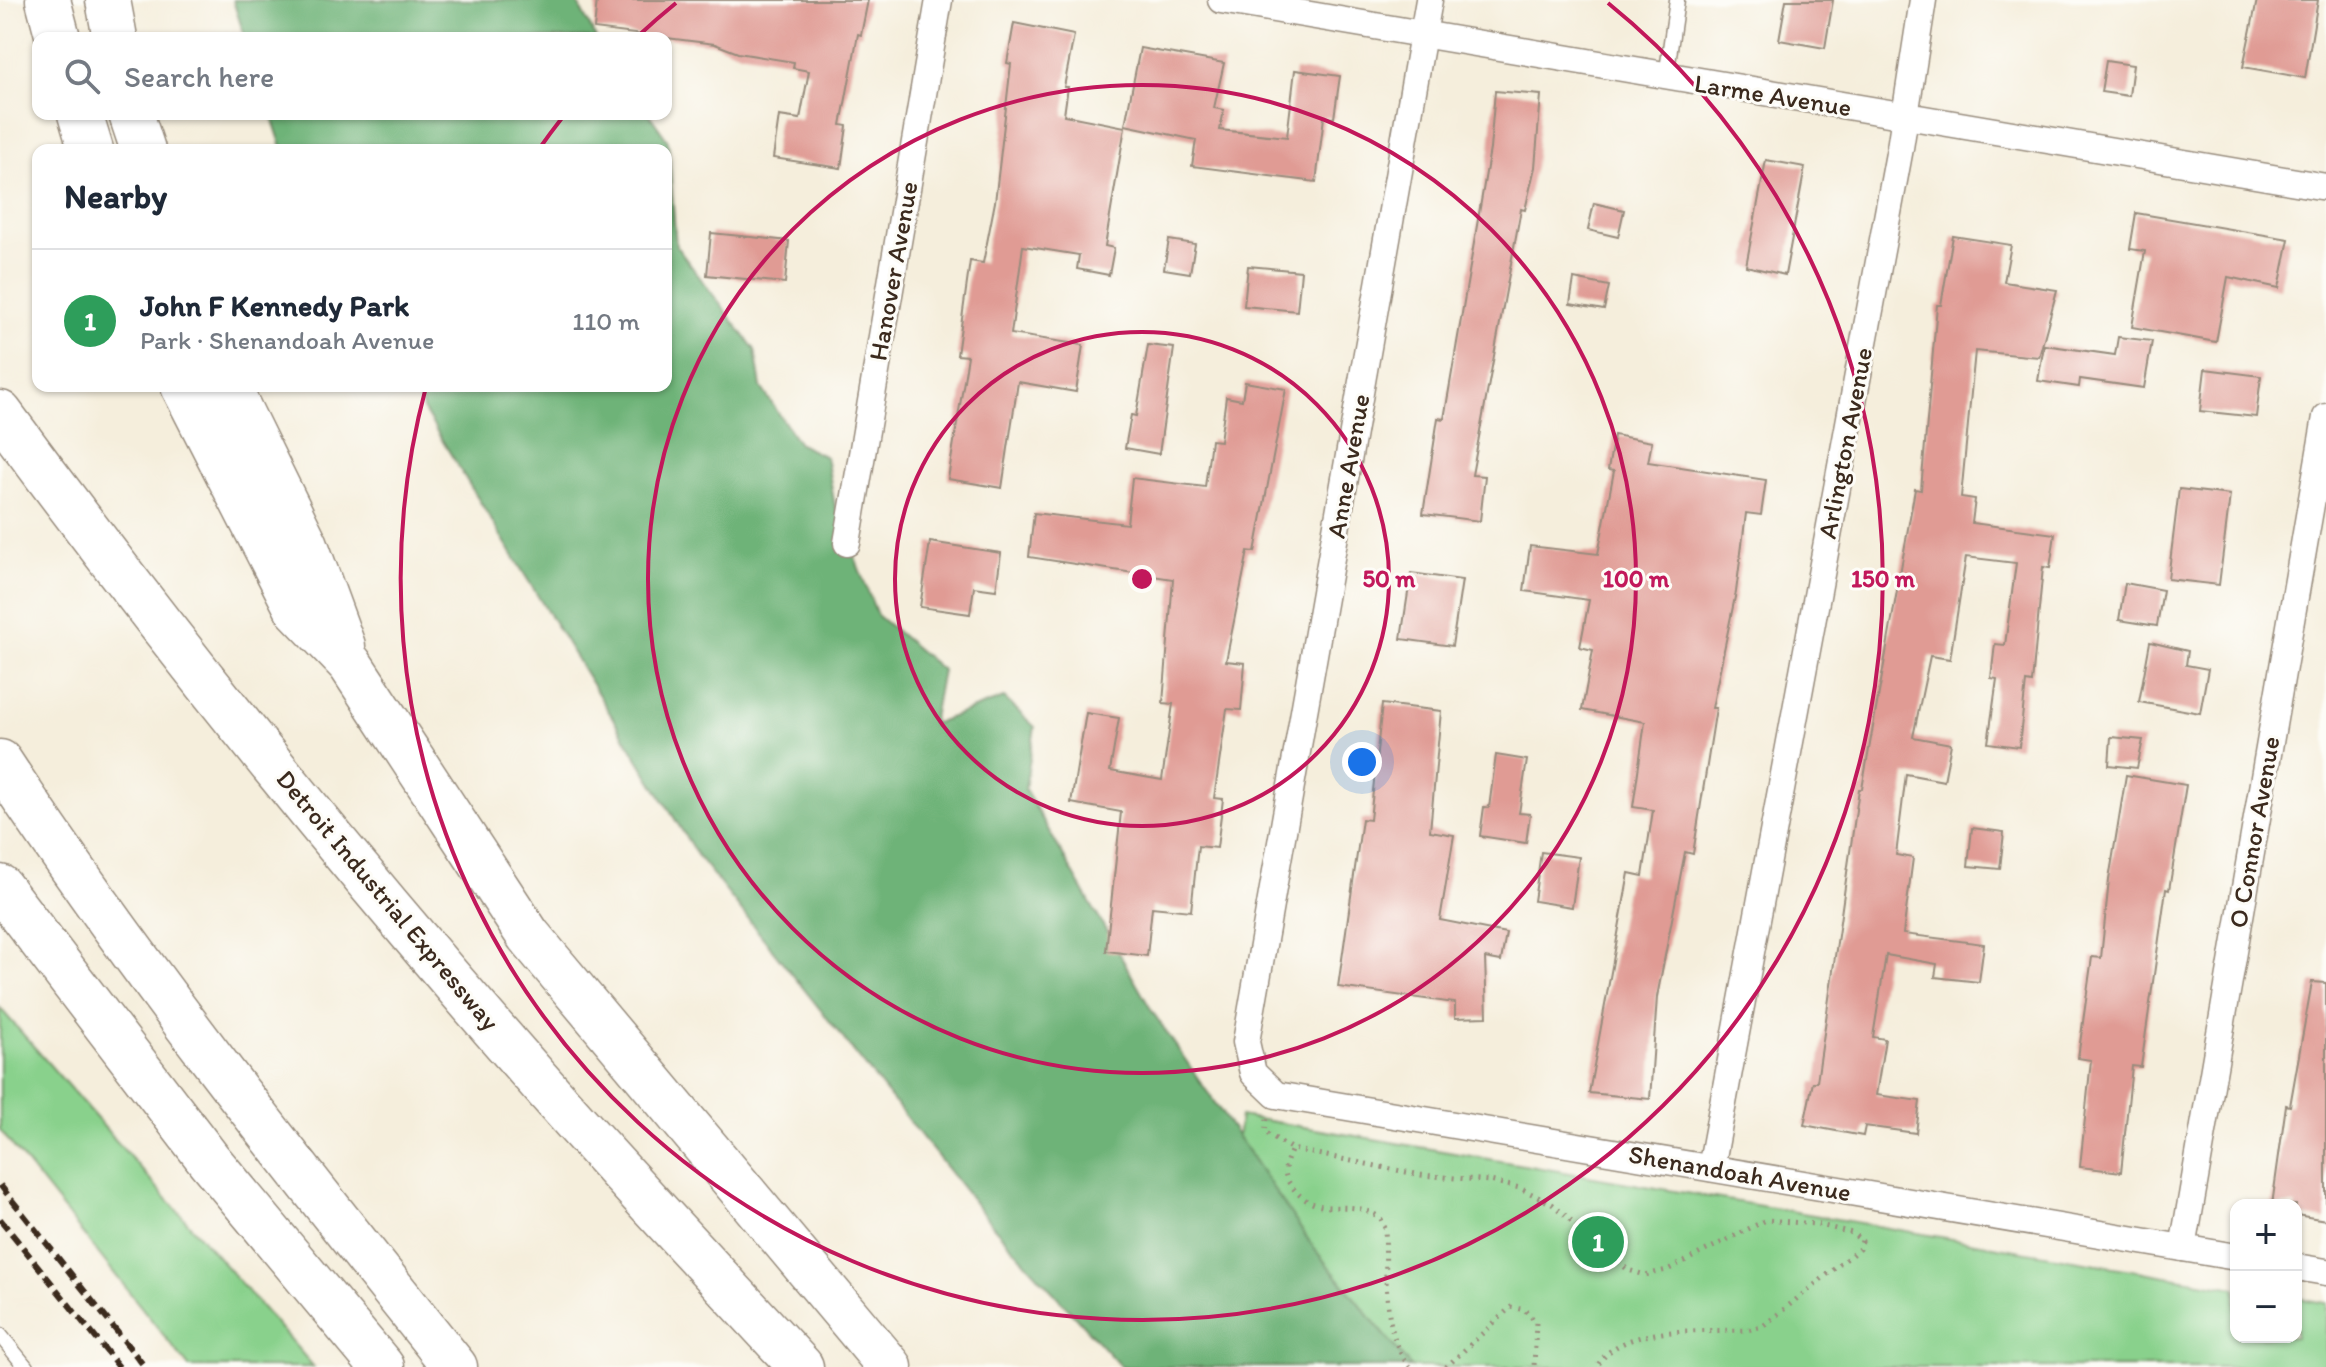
<!DOCTYPE html>
<html lang="en">
<head>
<meta charset="utf-8">
<style>
	body { margin:0; font-family:Itim,sans-serif; background:#f6f6f7; color:#1f2937 }
	.controls { position:absolute; right:24px; bottom:24px; display:grid; overflow:hidden; border-radius:16px; box-shadow:0 2px 6px #0004 }
	.controls button { width:72px; height:72px; display:grid; place-items:center; padding:0; border:0; border-bottom:2px solid #e0e1e3; background:#fff; color:#1f2937; font:40px sans-serif }
	.you { position:absolute; left:1362px; top:762px; width:28px; height:28px; margin:-20px; border:6px solid #fff; border-radius:50%; background:#1a73e8; box-shadow:0 0 0 12px #1a73e833 }
	.badge { display:grid; place-items:center; width:52px; height:52px; border-radius:50%; background:#d1495b; color:#fff; font-size:26px; font-weight:700 }
	.pin { position:absolute; translate:-50% -50%; border:4px solid #fff; box-shadow:0 2px 8px #0006 }
	.list { margin:0; padding:0; list-style:none }
	h2 { display:flex; justify-content:space-between; align-items:center; height:104px; margin:0; padding:0 32px; font-size:34px }
	h2 small { font-size:26px; font-weight:400; color:#747a83 }
	.list li { display:grid; grid-template-columns:52px 1fr auto; gap:24px; align-items:center; box-sizing:border-box; height:144px; padding:0 32px; border-top:2px solid #e0e1e3 }
	.list b { display:block; font-size:30px; white-space:nowrap }
	.list p { margin:0; font-size:26px; white-space:nowrap; color:#747a83 }
	.list em { font-size:26px; font-style:normal; color:#747a83 }
	.icon { flex:none; width:44px; height:44px; fill:none; stroke:currentColor; stroke-width:2; stroke-linecap:round; stroke-linejoin:round }
	.map { position:relative; flex:none; width:2326px; height:1367px; overflow:hidden }
	.search { position:absolute; background:#fff; box-shadow:0 2px 6px #0004; left:32px; top:32px; width:640px; height:88px; display:flex; align-items:center; gap:20px; box-sizing:border-box; padding:0 28px; border-radius:16px; color:#747a83; font-size:30px }
	.panel { position:absolute; background:#fff; box-shadow:0 2px 6px #0004; left:32px; top:144px; width:640px; height:248px; border-radius:16px }
	.map>svg:first-child { display:block }
	.green { fill:#89d18c; stroke:#627e55; stroke-width:2 }
	.forest { fill:#6eb378; stroke:#546e4b; stroke-width:2 }
	.building { fill:#e09b94 }
	.lines { fill:none; stroke-linecap:round; stroke-linejoin:round }
	.service-casing { stroke:#988c7d; stroke-width:17 }
	.minor-casing { stroke:#988c7d; stroke-width:29 }
	.motorway-casing { stroke:#988c7d; stroke-width:47 }
	.path { stroke:#988c7d; stroke-width:5; stroke-dasharray:2 6; stroke-linecap:butt }
	.service { stroke:#fff; stroke-width:14 }
	.minor { stroke:#fff; stroke-width:26 }
	.motorway { stroke:#fff; stroke-width:44 }
	.rail { stroke:#3b2a1e; stroke-width:6; stroke-dasharray:12 6; stroke-linecap:butt }
	.ring { fill:none; stroke:#c2185b; stroke-width:4 }
	.labels { text-anchor:middle; stroke-width:6; stroke-linejoin:round; paint-order:stroke }
	.street-label { font-size:26px; fill:#3b2a1e; stroke:#fdfcf7 }
	.centre { fill:#c2185b; stroke:#fdfcf7; stroke-width:4 }
	.ring-label { font-size:24px; text-anchor:middle; font-weight:bold; fill:#c2185b; stroke:#fdfcf7; stroke-width:6; stroke-linejoin:round; paint-order:stroke }
</style>
</head>
<body>
<div class="map">
<svg width="2326" height="1367" viewBox="0 0 2326 1367">
	<rect width="100%" height="100%" fill="#fdfcf7"/>
	<filter id="ink" filterUnits="userSpaceOnUse"><feTurbulence type="fractalNoise" baseFrequency=".0125" numOctaves="2"/><feDisplacementMap in="SourceGraphic" scale="16" xChannelSelector="R" yChannelSelector="G"/><feConvolveMatrix kernelMatrix="1 2 1 2 8 2 1 2 1" color-interpolation-filters="sRGB"/></filter>
	<filter id="wash" filterUnits="userSpaceOnUse"><feTurbulence type="fractalNoise" baseFrequency=".006" numOctaves="4" result="noise"/><feDisplacementMap in="SourceGraphic" scale="32" xChannelSelector="R" yChannelSelector="G"/><feGaussianBlur stdDeviation="1.8" result="paint"/><feColorMatrix in="noise" values="0 0 0 0 0 0 0 0 0 0 0 0 0 0 0 0 0 1.4 0 .05"/><feComposite in="paint" operator="in"/></filter>
	<g filter="url(#wash)">
		<rect width="100%" height="100%" fill="#f5eedc"/>
		<g class="green">
			<polygon points="0,1008 314,1367 189,1367 0,1130"/>
			<polygon points="1240,1116 2236,1288 2236,1337 2296,1337 2296,1298 2326,1303 2326,1367 1207,1367"/>
		</g>
		<g class="forest">
			<polygon points="233,0 576,0 596,38 245,38"/>
			<polygon points="271,114 649,114 668,141 676,246 755,350 761,387 799,444 826,457 835,506 877,615 942,670 932,724 1004,698 1035,727 1025,789 1152,1011 1316,1251 1411,1367 1121,1367 993,1226 697,855 423,409 415,386 666,386 666,150 283,150"/>
		</g>
		<g id="blocks">
			<g class="building">
				<polygon points="597,0 868,0 861,35 858,34 841,125 847,126 841,168 773,158 779,116 800,119 809,71 793,68 794,62 738,53 715,44 594,29"/>
				<polygon points="1786,0 1833,0 1825,48 1779,40"/>
				<polygon points="2257,0 2318,0 2305,78 2243,67"/>
				<polygon points="1014,23 1074,35 1064,87 1068,87 1064,115 1125,127 1105,246 1114,248 1109,275 1077,269 1079,255 1023,246 1011,334 1083,345 1076,392 1018,382 1002,488 948,479 968,356 957,355 970,261 983,263 995,202 1011,64 1007,63"/>
				<polygon points="1140,48 1224,63 1214,108 1224,110 1220,130 1287,137 1295,70 1340,76 1334,118 1324,117 1316,182 1192,166 1196,140 1125,125"/>
				<polygon points="2106,61 2133,65 2129,96 2101,92"/>
				<polygon points="1495,91 1541,95 1535,167 1525,210 1521,209 1472,475 1485,476 1480,521 1423,514 1438,418 1444,419 1490,149"/>
				<polygon points="1766,160 1805,167 1785,275 1746,266"/>
				<polygon points="1594,203 1624,210 1618,237 1588,230"/>
				<polygon points="2136,213 2289,239 2279,288 2228,277 2216,342 2132,327 2145,251 2130,249"/>
				<polygon points="711,233 789,241 785,283 707,275"/>
				<polygon points="1953,236 2011,245 2004,282 2057,290 2039,357 1975,351 1961,497 1975,499 1972,523 2055,534 2050,568 2043,567 2032,683 2026,682 2019,747 1988,743 1997,679 1991,678 1995,644 2005,645 2016,563 1966,557 1950,659 1930,656 1913,737 1951,744 1944,781 1906,774 1896,855 1913,858 1903,934 1984,944 1979,982 1935,977 1937,964 1886,955 1873,1037 1885,1039 1876,1095 1920,1101 1916,1133 1865,1126 1863,1136 1804,1125 1813,1082 1817,1082 1859,789 1862,789 1915,489 1921,490 1937,305 1941,305"/>
				<polygon points="1169,240 1195,244 1190,273 1164,269"/>
				<polygon points="1248,266 1301,271 1297,311 1244,306"/>
				<polygon points="1574,279 1609,286 1604,310 1570,304"/>
				<polygon points="2118,337 2152,341 2144,388 2080,379 2079,387 2038,381 2044,345 2115,355"/>
				<polygon points="1148,345 1174,348 1159,454 1125,448 1131,415 1136,416"/>
				<polygon points="2205,369 2261,376 2256,417 2200,411"/>
				<polygon points="1245,382 1286,389 1255,552 1248,551 1226,661 1245,663 1241,710 1227,709 1214,798 1223,799 1217,848 1198,846 1191,911 1152,907 1147,956 1106,951 1121,812 1071,803 1086,713 1119,718 1110,771 1162,780 1173,704 1163,703 1173,579 1029,557 1034,513 1127,524 1132,478 1205,487 1211,440 1220,441 1226,397 1242,400"/>
				<polygon points="1614,435 1652,442 1648,462 1766,480 1761,515 1746,513 1736,592 1712,708 1716,708 1693,854 1685,852 1657,997 1650,1099 1589,1093 1629,873 1643,876 1653,810 1633,807 1645,722 1582,710 1593,650 1580,647 1589,600 1524,591 1530,546 1598,554 1614,471 1608,470"/>
				<polygon points="2179,489 2230,495 2219,585 2168,579"/>
				<polygon points="930,542 1001,553 996,590 974,587 970,614 920,607"/>
				<polygon points="1411,573 1462,580 1452,646 1401,639"/>
				<polygon points="2125,583 2163,590 2157,626 2119,620"/>
				<polygon points="2150,642 2188,651 2186,665 2208,669 2200,713 2139,702"/>
				<polygon points="1382,704 1441,711 1430,831 1454,835 1440,920 1506,933 1501,961 1485,958 1487,1017 1455,1018 1455,1003 1338,987 1362,819 1370,820"/>
				<polygon points="2111,737 2143,740 2137,768 2109,765"/>
				<polygon points="1496,755 1527,760 1519,813 1530,814 1526,843 1480,836 1484,807 1489,808"/>
				<polygon points="2126,775 2186,785 2169,890 2166,889 2141,1067 2132,1066 2121,1172 2080,1167 2091,1060 2078,1058 2092,957 2101,958 2109,880"/>
				<polygon points="1972,828 2004,832 2000,869 1968,866"/>
				<polygon points="1541,852 1579,857 1572,907 1534,901"/>
				<polygon points="2312,982 2326,983 2326,1220 2296,1215 2296,1205 2272,1205 2286,1105 2290,1106"/>
			</g>
		</g>
	</g>
	<g filter="url(#ink)">
		<use href="#blocks" fill-opacity="0" stroke="#988c7d" stroke-width="2"/>
		<g class="lines">
			<g class="service-casing">
				<g id="service">
					<polyline points="1666,77 1677,0"/>
					<polyline points="0,1335 26,1367"/>
				</g>
			</g>
			<g class="minor-casing">
				<g id="minor">
					<polyline points="1221,0 2326,187"/>
					<polyline points="1429,0 1246,1042 1253,1073 1276,1095 2236,1257"/>
					<polyline points="847,543 939,0"/>
					<polyline points="1711,1168 1900,148 1923,0"/>
					<polyline points="2183,1248 2326,417"/>
					<polyline points="2296,1267 2326,1272"/>
				</g>
			</g>
			<g class="motorway-casing">
				<g id="motorway">
					<polyline points="48,0 58,38"/>
					<polyline points="108,0 115,38"/>
					<polyline points="80,114 91,150"/>
					<polyline points="131,114 143,150"/>
					<polyline points="183,386 297,609 350,664 528,935 890,1367"/>
					<polyline points="228,386 306,545 343,646"/>
					<path d="M0 413C182 659 376 899 580 1127 653 1208 727 1287 801 1367"/>
					<path d="M0 762C139 973 297 1170 455 1367"/>
					<polyline points="0,887 209,1160 382,1367"/>
				</g>
			</g>
			<g class="path">
				<polyline points="1267,1119 1265,1132 1292,1149"/>
				<path d="M1410 1367C1381 1333 1387 1271 1385 1228L1381 1219C1350 1193 1319 1225 1290 1184 1281 1172 1286 1162 1292 1149L1421 1175 1490 1181 1520 1188 1552 1204 1628 1270 1645 1275 1667 1270 1766 1220 1816 1224 1852 1233 1862 1241 1859 1249 1763 1326 1747 1330C1704 1332 1619 1323 1597 1367"/>
				<polyline points="1446,1367 1511,1307 1525,1310 1536,1322 1534,1367"/>
			</g>
			<use href="#service" class="service"/>
			<use href="#minor" class="minor"/>
			<use href="#motorway" class="motorway"/>
			<g class="rail">
				<polyline points="0,1185 145,1367"/>
				<polyline points="0,1219 119,1367"/>
			</g>
		</g>
	</g>
	<g class="ring">
		<circle cx="1142" cy="579" r="247"/>
		<circle cx="1142" cy="579" r="494"/>
		<path d="M539 149A741 741 0 0 1 562 118M637 37A741 741 0 0 1 676 3M1608 3A741 741 0 1 1 426 387"/>
	</g>
	<g class="labels">
		<g class="street-label">
			<text transform="translate(1773 95) rotate(9)" y="9">Larme Avenue</text>
			<text transform="translate(893 271) rotate(-80)" y="9">Hanover Avenue</text>
			<text transform="translate(1845 443) rotate(-79)" y="9">Arlington Avenue</text>
			<text transform="translate(1348 466) rotate(-80)" y="9">Anne Avenue</text>
			<text transform="translate(2254 832) rotate(-80)" y="9">O Connor Avenue</text>
			<text transform="translate(388 900) rotate(50)" y="9">Detroit Industrial Expressway</text>
			<text transform="translate(1740 1173) rotate(10)" y="9">Shenandoah Avenue</text>
		</g>
	</g>
	<circle cx="1142" cy="579" r="12" class="centre"/>
	<g class="ring-label">
		<text x="1389" y="587">50 m</text>
		<text x="1636" y="587">100 m</text>
		<text x="1883" y="587">150 m</text>
	</g>
</svg>
<div class="controls">
<button>+</button>
<button>−</button>
</div>
<div class="you"></div>
<div class="pin badge" style="left:1598px;top:1242px;background:#2e9e5b">1</div>
<div class="search"><svg class="icon" aria-label="search" viewBox="0 0 24 24"><circle cx="10" cy="10" r="6"/><path d="M15 15l6 6"/></svg>Search here</div>
<section class="panel">
<h2>Nearby<small></small></h2>
<ul class="list">
<li><span class="badge" style="background:#2e9e5b">1</span><div><b>John F Kennedy Park</b><p>Park · Shenandoah Avenue</p></div><em>110 m</em></li>
</ul>
</section>
</div>
</body>
</html>
